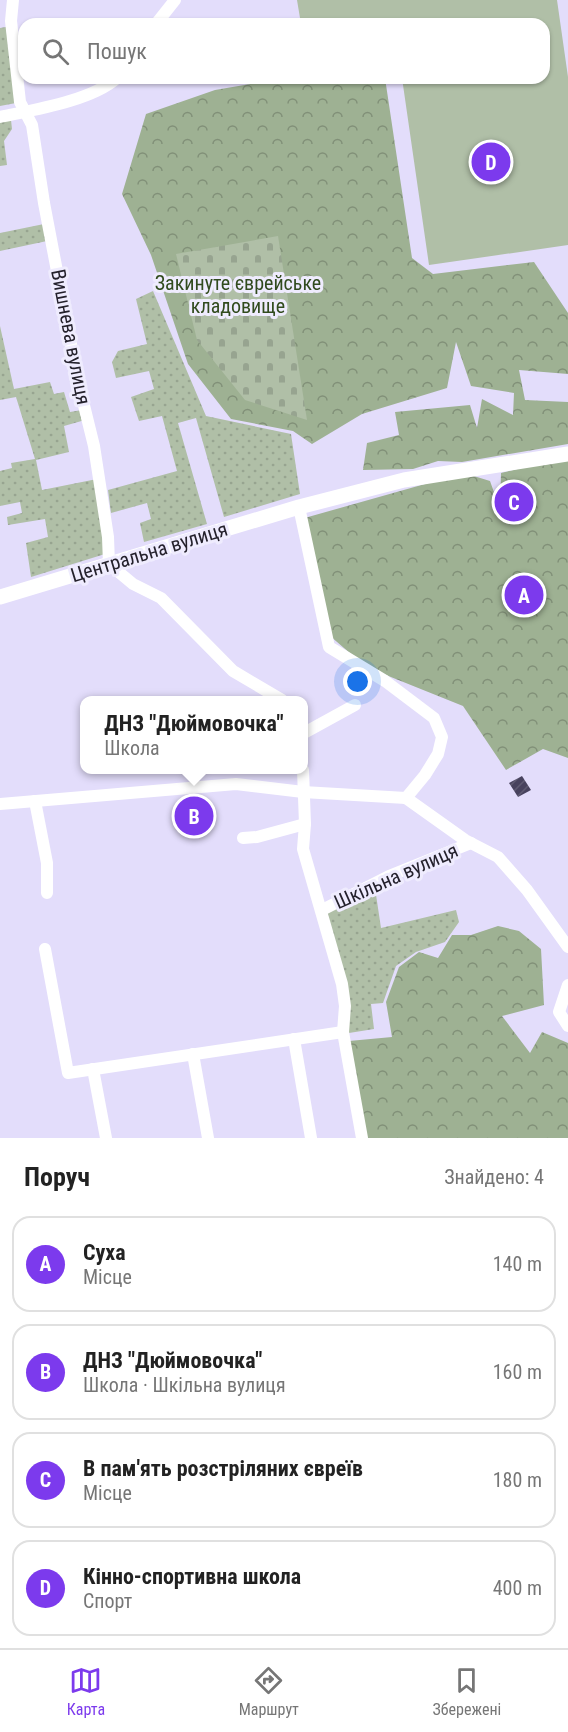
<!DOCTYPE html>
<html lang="uk">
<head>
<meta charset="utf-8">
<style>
	body { margin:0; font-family:"Roboto Condensed",sans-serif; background:#f2f2f2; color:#222 }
	.you { position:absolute; left:358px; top:682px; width:21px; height:21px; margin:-15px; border:4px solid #fff; border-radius:50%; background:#1a73e8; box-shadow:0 0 0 9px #1a73e833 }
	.badge { display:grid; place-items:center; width:39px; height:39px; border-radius:50%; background:#7c3aed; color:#fff; font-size:20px; font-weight:700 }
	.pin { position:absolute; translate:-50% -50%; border:3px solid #fff; box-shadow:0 2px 6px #0006 }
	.popup { position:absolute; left:80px; top:696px; width:228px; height:78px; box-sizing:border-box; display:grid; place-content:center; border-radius:12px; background:#fff; filter:drop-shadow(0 2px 4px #0005); font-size:20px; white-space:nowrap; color:#767676 }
	.popup b { font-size:22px; color:#222 }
	.popup::after { content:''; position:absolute; left:50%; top:100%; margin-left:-12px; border:12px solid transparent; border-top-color:#fff }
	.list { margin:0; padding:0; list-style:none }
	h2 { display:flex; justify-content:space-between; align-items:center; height:78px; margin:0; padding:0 24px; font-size:26px }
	h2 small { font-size:20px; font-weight:400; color:#767676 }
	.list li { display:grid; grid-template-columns:39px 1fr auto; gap:18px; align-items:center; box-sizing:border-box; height:96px; margin:0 12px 12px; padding:0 12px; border:2px solid #e0e0e0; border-radius:18px }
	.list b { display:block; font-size:22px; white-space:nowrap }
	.list p { margin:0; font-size:20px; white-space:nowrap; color:#767676 }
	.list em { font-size:20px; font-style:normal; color:#767676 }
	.icon { flex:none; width:33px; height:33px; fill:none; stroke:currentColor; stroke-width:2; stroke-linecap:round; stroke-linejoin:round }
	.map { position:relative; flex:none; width:568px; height:1138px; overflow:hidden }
	.search { position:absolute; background:#fff; box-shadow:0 2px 4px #0004; left:18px; right:18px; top:18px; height:66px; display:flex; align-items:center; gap:15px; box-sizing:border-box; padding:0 21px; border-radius:18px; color:#767676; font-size:22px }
	.sheet { height:510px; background:#fff }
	nav { display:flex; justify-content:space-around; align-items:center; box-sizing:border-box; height:84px; border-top:2px solid #e0e0e0; background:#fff; font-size:16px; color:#767676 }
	nav a { display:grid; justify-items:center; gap:3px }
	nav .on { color:#7c3aed }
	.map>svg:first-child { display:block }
	.grass { fill:#b0bfa7 }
	.forest { fill:url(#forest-crowns) }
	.cemetery { fill:url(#cemetery-stones) }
	.park { fill:url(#park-dots) }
	.building { fill:url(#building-hatch) }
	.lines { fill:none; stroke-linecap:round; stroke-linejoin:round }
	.minor { stroke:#fff; stroke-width:12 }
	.major { stroke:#fff; stroke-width:15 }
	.labels { text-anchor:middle; stroke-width:6; stroke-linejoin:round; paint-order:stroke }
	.park-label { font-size:20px; fill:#314b1e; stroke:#efecfe }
	.street-label { font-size:20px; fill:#24212c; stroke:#efecfe }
</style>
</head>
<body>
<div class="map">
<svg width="568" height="1138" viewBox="0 0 568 1138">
	<defs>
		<pattern id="forest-crowns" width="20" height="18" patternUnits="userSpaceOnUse" patternTransform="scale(1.5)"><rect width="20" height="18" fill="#9eb193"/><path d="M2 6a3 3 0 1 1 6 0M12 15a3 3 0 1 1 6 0" fill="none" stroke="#819078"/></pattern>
		<pattern id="cemetery-stones" width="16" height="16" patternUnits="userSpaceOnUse" patternTransform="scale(1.5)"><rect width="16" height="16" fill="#b0bfa7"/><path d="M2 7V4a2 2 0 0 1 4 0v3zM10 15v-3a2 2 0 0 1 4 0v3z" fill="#97a490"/></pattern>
		<pattern id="park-dots" width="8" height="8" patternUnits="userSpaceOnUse" patternTransform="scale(1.5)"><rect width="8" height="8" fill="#b0bfa7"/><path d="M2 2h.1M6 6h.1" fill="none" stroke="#97a490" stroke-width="1.8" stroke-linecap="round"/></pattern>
		<pattern id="building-hatch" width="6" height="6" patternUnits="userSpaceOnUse" patternTransform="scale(1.5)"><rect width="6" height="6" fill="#48425e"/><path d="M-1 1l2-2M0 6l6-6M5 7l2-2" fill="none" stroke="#5f5a72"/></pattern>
	</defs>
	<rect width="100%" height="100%" fill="#e3ddfb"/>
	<polygon class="grass" points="297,0 557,0 568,77 568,245 429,265 402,78 544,78 544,24 301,24"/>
	<g class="forest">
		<polygon points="286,78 385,78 412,258 433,274 534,262 568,313 568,374 519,370 525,400 568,402 568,444 462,462 438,461 413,469 363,470 367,443 399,435 395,412 470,405 477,428 482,399 513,415 514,393 471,386 456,342 447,388 362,414 312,444 293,431 231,419 188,364 151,255 122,194 146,114 215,90"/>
		<polygon points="568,457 568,758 543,749 506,770 463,706 366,667 322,629 301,519 464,473 490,481 500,509 501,473"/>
		<polygon points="498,926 519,931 541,949 544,1005 502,1016 530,1053 542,1032 568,1043 568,1138 367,1138 349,1041 392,1037 386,1002 399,967 419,952 438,958 452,935 471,935"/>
	</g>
	<polygon class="cemetery" points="278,236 307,420 245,400 197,340 176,254"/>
	<g class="park">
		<polygon points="6,27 16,103 0,106 0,28"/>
		<polygon points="11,120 12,129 4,141 7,165 0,166 0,122"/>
		<polygon points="44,224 47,241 0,251 0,233"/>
		<polygon points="153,291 206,416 291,434 300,494 224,517 196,418 178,423 207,524 144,542 140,523 151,519 147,503 111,513 108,490 177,471 162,416 139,421 131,397 154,389 149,371 116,378 112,362 118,351 147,344 136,299"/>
		<polygon points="0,326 14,389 50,382 54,394 64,392 70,412 82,410 85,420 64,426 69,452 36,460 42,490 97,479 105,554 31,577 26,543 48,537 45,519 8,525 7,517 22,513 20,502 0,506 0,471 12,468 11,463 35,459 16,397 0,400"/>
		<polygon points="375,888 381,928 456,910 459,922 445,942 416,952 396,966 383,1003 371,1004 374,1029 349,1033 326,914"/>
	</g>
	<g class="building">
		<polygon points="522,776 531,790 518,797 509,783"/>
		<polygon points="200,798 201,814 179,816 178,800"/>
	</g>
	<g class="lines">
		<g class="minor">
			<polyline points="13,0 11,21 20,102 32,125 44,203 78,381 94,446 108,537 109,564 133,584 161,598 233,671 282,700"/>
			<polyline points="156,24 175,0"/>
			<path d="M0 117C33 110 91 101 117 78"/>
			<polyline points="299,507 329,647 385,681 434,718 442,737 438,754 425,775 406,798"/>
			<polyline points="304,733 355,705"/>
			<polyline points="303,770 305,824 303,849 342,984 345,1006 343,1032 362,1138"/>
			<polyline points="406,798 465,840 498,857 527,890 568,947"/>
			<polyline points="35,801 47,863 47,893"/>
			<polyline points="0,804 236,784 303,792 406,798"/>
			<polyline points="243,838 257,837 305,824"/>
			<polyline points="322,910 389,876 471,843"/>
			<polyline points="45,949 68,1073 343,1032"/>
			<polyline points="568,985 559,1012 568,1026"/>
			<polyline points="294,1039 311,1138"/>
			<polyline points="193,1054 208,1138"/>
			<polyline points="93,1069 106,1138"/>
		</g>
		<polyline class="major" points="0,597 299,507 404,480 568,454"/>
	</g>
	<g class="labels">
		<g class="park-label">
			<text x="238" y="290">Закинуте єврейське<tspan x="238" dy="23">кладовище</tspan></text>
		</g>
		<g class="street-label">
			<text transform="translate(71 337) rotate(79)" y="7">Вишнева вулиця</text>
			<text transform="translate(149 552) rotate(-17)" y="7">Центральна вулиця</text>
			<text transform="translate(396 876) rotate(-24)" y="7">Шкільна вулиця</text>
		</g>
	</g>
</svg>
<div class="you"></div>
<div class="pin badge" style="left:524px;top:595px">A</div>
<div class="pin badge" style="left:194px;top:816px">B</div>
<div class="popup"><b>ДНЗ &quot;Дюймовочка&quot;</b>Школа</div>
<div class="pin badge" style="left:514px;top:502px">C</div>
<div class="pin badge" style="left:491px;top:162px">D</div>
<div class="search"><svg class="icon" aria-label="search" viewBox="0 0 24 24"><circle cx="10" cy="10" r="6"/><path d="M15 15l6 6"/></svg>Пошук</div>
</div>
<section class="sheet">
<h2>Поруч<small>Знайдено: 4</small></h2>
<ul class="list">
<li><span class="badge">A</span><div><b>Суха</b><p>Місце</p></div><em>140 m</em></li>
<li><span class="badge">B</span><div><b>ДНЗ &quot;Дюймовочка&quot;</b><p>Школа · Шкільна вулиця</p></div><em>160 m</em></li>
<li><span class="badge">C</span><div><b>В пам'ять розстріляних євреїв</b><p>Місце</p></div><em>180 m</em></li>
<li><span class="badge">D</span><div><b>Кінно-спортивна школа</b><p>Спорт</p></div><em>400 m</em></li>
</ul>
</section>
<nav>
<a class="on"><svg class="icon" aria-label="map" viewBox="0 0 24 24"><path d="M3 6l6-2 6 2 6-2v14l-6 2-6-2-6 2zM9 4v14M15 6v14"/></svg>Карта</a>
<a><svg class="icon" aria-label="directions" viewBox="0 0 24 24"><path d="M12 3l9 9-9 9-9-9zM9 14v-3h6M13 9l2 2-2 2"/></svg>Маршрут</a>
<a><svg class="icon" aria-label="saved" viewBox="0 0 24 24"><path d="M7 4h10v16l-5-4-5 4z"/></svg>Збережені</a>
</nav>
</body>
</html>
